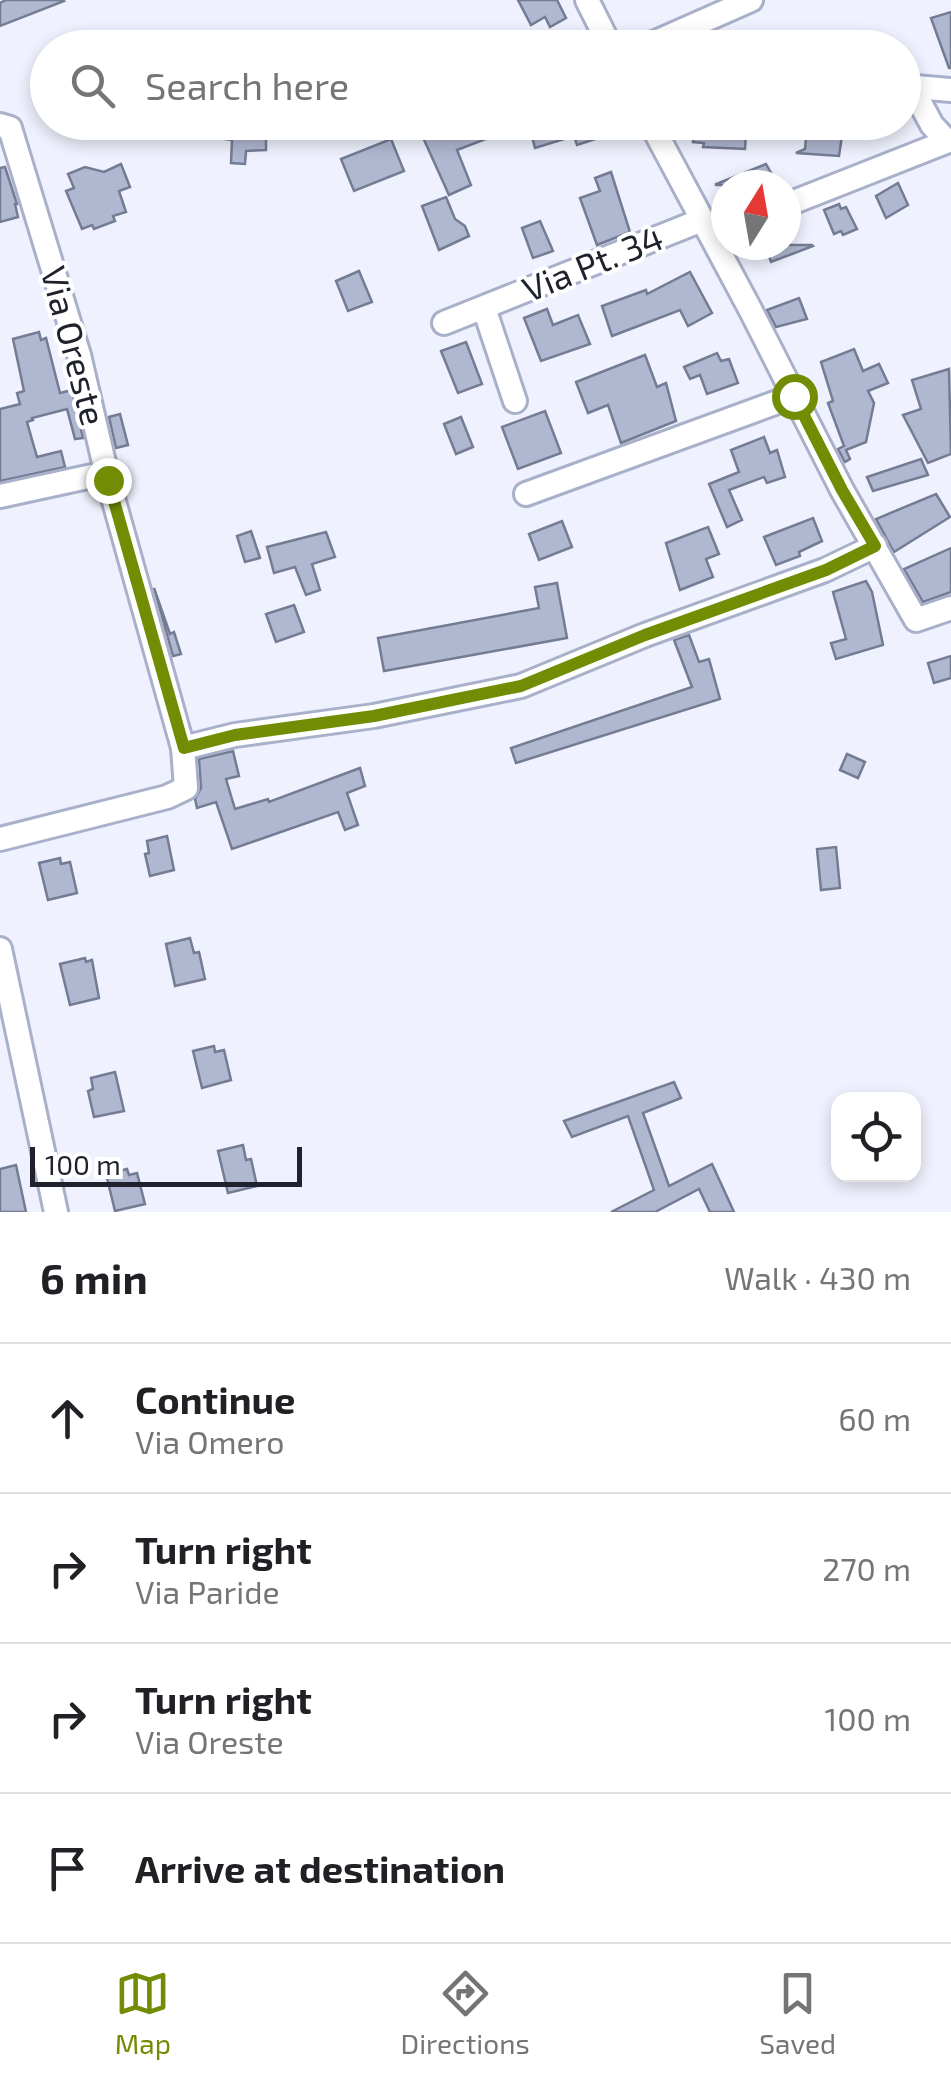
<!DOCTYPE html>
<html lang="en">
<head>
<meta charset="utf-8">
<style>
	body { margin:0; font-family:"Exo 2",sans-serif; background:#f2f2f2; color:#202124 }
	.controls { position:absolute; right:30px; bottom:30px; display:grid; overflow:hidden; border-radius:20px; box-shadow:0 5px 15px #0003 }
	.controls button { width:90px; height:90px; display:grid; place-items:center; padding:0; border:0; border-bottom:2px solid #e0e0e0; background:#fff; color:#202124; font:50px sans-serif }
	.compass { position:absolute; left:711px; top:170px; width:90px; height:90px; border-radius:50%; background:#fff; box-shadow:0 5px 15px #0003; rotate:11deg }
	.scale { position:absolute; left:30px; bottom:25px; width:272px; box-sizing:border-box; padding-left:10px; border:5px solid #1f222c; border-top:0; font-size:28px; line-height:35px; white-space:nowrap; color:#1f222c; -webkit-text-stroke:8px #fff; paint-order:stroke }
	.stop { position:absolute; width:30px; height:30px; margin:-22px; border:8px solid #728c03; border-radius:50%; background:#fff }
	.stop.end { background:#728c03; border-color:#fff; box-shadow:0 2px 10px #0008 }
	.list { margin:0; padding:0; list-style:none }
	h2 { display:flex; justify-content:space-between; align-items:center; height:130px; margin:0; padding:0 40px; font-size:42px }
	h2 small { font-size:32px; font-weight:400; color:#757577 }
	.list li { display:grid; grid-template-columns:65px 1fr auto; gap:30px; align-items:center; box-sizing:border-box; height:150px; padding:0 40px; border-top:2px solid #e0e0e0 }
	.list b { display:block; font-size:38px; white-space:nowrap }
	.list p { margin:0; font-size:32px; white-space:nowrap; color:#757577 }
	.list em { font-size:32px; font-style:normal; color:#757577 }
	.icon { flex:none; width:55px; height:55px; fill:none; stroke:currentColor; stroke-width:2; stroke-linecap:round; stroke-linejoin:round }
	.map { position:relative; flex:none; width:951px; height:1212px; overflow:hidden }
	.search { position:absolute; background:#fff; box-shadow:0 5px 15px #0003; left:30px; right:30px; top:30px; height:110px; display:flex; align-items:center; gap:25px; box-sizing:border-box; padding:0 35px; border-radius:55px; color:#757577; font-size:38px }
	.sheet { height:730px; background:#fff }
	nav { display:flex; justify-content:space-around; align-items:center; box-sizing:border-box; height:140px; border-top:2px solid #e0e0e0; background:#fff; font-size:28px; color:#757577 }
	nav a { display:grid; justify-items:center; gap:5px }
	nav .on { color:#728c03 }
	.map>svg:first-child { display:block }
	.building { fill:#afb7d1; stroke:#747c94; stroke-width:2.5 }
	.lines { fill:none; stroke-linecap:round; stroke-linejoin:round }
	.minor-casing { stroke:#a8b0ca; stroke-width:28 }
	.minor { stroke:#fff; stroke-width:22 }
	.route { stroke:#728c03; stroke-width:12 }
	.labels { text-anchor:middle; stroke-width:8; stroke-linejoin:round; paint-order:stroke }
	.street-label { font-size:35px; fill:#1f222c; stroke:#fff }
</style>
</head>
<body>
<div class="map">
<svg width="951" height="1212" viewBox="0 0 951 1212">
	<rect width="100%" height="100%" fill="#eff2fe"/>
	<g class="building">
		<polygon points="6,0 63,0 64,1 0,26 0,3"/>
		<polygon points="518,0 557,0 566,18 550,27 545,17 531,25"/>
		<polygon points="951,12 951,68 949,68 931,18"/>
		<polygon points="224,122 266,122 266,150 246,151 245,164 231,163 232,140 224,139"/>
		<polygon points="416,122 525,122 525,124 457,150 471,185 449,195"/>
		<polygon points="558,122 635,122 636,126 577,145 574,136 535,148 531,133"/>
		<polygon points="695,122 739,122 739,132 746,133 745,149 703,147 704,143 693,142"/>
		<polygon points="807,126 843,129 839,156 796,153 805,149"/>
		<polygon points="391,139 404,171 354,191 341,159"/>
		<polygon points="121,164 130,187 119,191 126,212 113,216 115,221 94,229 92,225 82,229 66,191 74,188 68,174 85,167 104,172"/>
		<polygon points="766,164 778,185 716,185 716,184"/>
		<polygon points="5,167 17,204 15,204 18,217 0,222 0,168"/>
		<polygon points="611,172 630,232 597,245 580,198 600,191 595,178"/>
		<polygon points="898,183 908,205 886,218 876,196"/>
		<polygon points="446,197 455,219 465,226 469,236 439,250 422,206"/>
		<polygon points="839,204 841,209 846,207 857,229 843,235 841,231 834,234 824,210"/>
		<polygon points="540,221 553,251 533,258 522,228"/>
		<polygon points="765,245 812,245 813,246 771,262"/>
		<polygon points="359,271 372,302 348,311 336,281"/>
		<polygon points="690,272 712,313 688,326 680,310 612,336 602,306 646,290 647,294"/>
		<polygon points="799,298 807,319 776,327 767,310"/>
		<polygon points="547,309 553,325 578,315 590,344 541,361 524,318"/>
		<polygon points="39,332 41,340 46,338 60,393 72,390 83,438 75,439 67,409 32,418 33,420 27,422 37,457 61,451 65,467 0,481 0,409 20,404 17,393 24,391 13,339"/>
		<polygon points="466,342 482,384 458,393 441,351"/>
		<polygon points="854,349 863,371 879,364 888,383 868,391 874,403 866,442 846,450 850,459 845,462 838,449 844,446 828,403 833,401 821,362"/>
		<polygon points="717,353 721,361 729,359 738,383 707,394 700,375 690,379 684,367"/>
		<polygon points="645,355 657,387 666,383 676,421 621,443 608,405 588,413 576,382"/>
		<polygon points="949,369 951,454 928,463 903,415 921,409 912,380"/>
		<polygon points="545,411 561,453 518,469 502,427"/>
		<polygon points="120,414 128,445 116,448 109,417"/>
		<polygon points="461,417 473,447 456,454 444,424"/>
		<polygon points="764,437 770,453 777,450 785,477 767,483 764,477 729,490 742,520 727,527 709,484 739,472 731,450"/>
		<polygon points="921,459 928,475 873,491 867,477"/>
		<polygon points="936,494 950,517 894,552 876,519"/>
		<polygon points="813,518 822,541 799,552 800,556 776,565 764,537"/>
		<polygon points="562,521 572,547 539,560 529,534"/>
		<polygon points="708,527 719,554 706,559 713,577 680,590 666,543"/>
		<polygon points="251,531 260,558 245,562 237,536"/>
		<polygon points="326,532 335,557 312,564 320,590 306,595 295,567 274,573 267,547"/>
		<polygon points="951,548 951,592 923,602 904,569"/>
		<polygon points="866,581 872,592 883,645 836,659 831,643 846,639 833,592"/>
		<polygon points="557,583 567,638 384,671 378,638 539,608 535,587"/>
		<polygon points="154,588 170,634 174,632 181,654 173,656"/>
		<polygon points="294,605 304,632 276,642 266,614"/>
		<polygon points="689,635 699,662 709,659 720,699 516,763 511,748 692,687 674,640"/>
		<polygon points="951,656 951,678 934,683 928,663"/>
		<polygon points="233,751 239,776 226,779 235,809 268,799 269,802 360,768 365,786 347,793 358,825 345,830 338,812 232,849 216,802 197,808 195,799 201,788 199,759"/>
		<polygon points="847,754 865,762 858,778 840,770"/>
		<polygon points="167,836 174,870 150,876 145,854 149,853 147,841"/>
		<polygon points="836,847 840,888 821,890 817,849"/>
		<polygon points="60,858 61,864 70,862 77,893 48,900 39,863"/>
		<polygon points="190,938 194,953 199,952 205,979 175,986 166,944"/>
		<polygon points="85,958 86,962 92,960 99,998 70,1005 60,964"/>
		<polygon points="214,1046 215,1052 224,1050 231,1080 202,1088 193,1051"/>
		<polygon points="115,1072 124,1111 94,1117 88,1091 93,1089 91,1078"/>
		<polygon points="674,1082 681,1098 643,1113 669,1186 712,1164 734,1212 710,1212 699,1189 655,1212 611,1212 654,1190 628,1116 572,1137 564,1121"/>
		<polygon points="243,1145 246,1160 251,1159 257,1186 228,1193 218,1151"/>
		<polygon points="16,1165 26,1212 0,1212 0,1169"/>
		<polygon points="127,1169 129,1175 137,1173 145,1204 115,1211 106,1174"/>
	</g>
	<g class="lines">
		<g class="minor-casing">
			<g id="minor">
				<polyline points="587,0 611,48"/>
				<polyline points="642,48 751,0"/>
				<polyline points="904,86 951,90"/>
				<polyline points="911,86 932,125 947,141"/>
				<polyline points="650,122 750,309 842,490 916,620 951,608"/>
				<polyline points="0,125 10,128 79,355 108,480 183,748 186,788 167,797 0,839"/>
				<polyline points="786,205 951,140"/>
				<polyline points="484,308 515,401"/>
				<polyline points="444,323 702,220"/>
				<polyline points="526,494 794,396"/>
				<polyline points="0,496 106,473"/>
				<polyline points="183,748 235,735 374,716 521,686 645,635 825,570 875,546"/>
				<polyline points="0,949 56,1212"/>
			</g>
		</g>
		<use href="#minor" class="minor"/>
	</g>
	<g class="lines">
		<polyline class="route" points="108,480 184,748 235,735 374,716 521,686 645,635 826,570 875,546 842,490 794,396"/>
	</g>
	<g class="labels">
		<g class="street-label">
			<text transform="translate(593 264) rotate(-22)" y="12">Via Pt. 34</text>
			<text transform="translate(73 346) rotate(75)" y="12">Via Oreste</text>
		</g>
	</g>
</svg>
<div class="controls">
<button><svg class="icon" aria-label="locate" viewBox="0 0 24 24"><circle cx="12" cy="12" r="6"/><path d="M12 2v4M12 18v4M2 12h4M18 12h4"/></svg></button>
</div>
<svg class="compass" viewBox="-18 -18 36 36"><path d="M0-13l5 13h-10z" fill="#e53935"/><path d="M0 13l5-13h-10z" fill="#757577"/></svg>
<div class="scale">100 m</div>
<div class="stop" style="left:794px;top:396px"></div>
<div class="stop end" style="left:108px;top:480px"></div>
<div class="search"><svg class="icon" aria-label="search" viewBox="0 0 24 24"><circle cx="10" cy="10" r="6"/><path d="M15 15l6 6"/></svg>Search here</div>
</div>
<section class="sheet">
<h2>6 min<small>Walk · 430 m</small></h2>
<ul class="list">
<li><svg class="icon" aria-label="ahead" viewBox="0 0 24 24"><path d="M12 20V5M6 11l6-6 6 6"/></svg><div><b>Continue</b><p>Via Omero</p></div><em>60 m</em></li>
<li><svg class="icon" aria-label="right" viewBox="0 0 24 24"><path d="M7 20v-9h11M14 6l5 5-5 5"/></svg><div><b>Turn right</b><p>Via Paride</p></div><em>270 m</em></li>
<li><svg class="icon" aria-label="right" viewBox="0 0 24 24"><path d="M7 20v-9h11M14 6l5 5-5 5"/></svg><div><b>Turn right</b><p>Via Oreste</p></div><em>100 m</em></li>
<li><svg class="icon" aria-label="arrive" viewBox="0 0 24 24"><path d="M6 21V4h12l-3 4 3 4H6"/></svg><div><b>Arrive at destination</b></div></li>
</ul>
</section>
<nav>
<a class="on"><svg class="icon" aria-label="map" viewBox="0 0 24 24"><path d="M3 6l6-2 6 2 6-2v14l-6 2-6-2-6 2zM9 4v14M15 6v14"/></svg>Map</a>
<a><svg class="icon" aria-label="directions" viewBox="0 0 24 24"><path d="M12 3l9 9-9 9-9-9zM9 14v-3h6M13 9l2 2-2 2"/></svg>Directions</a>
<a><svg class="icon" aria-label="saved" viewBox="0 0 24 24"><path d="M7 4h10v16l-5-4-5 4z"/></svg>Saved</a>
</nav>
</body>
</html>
